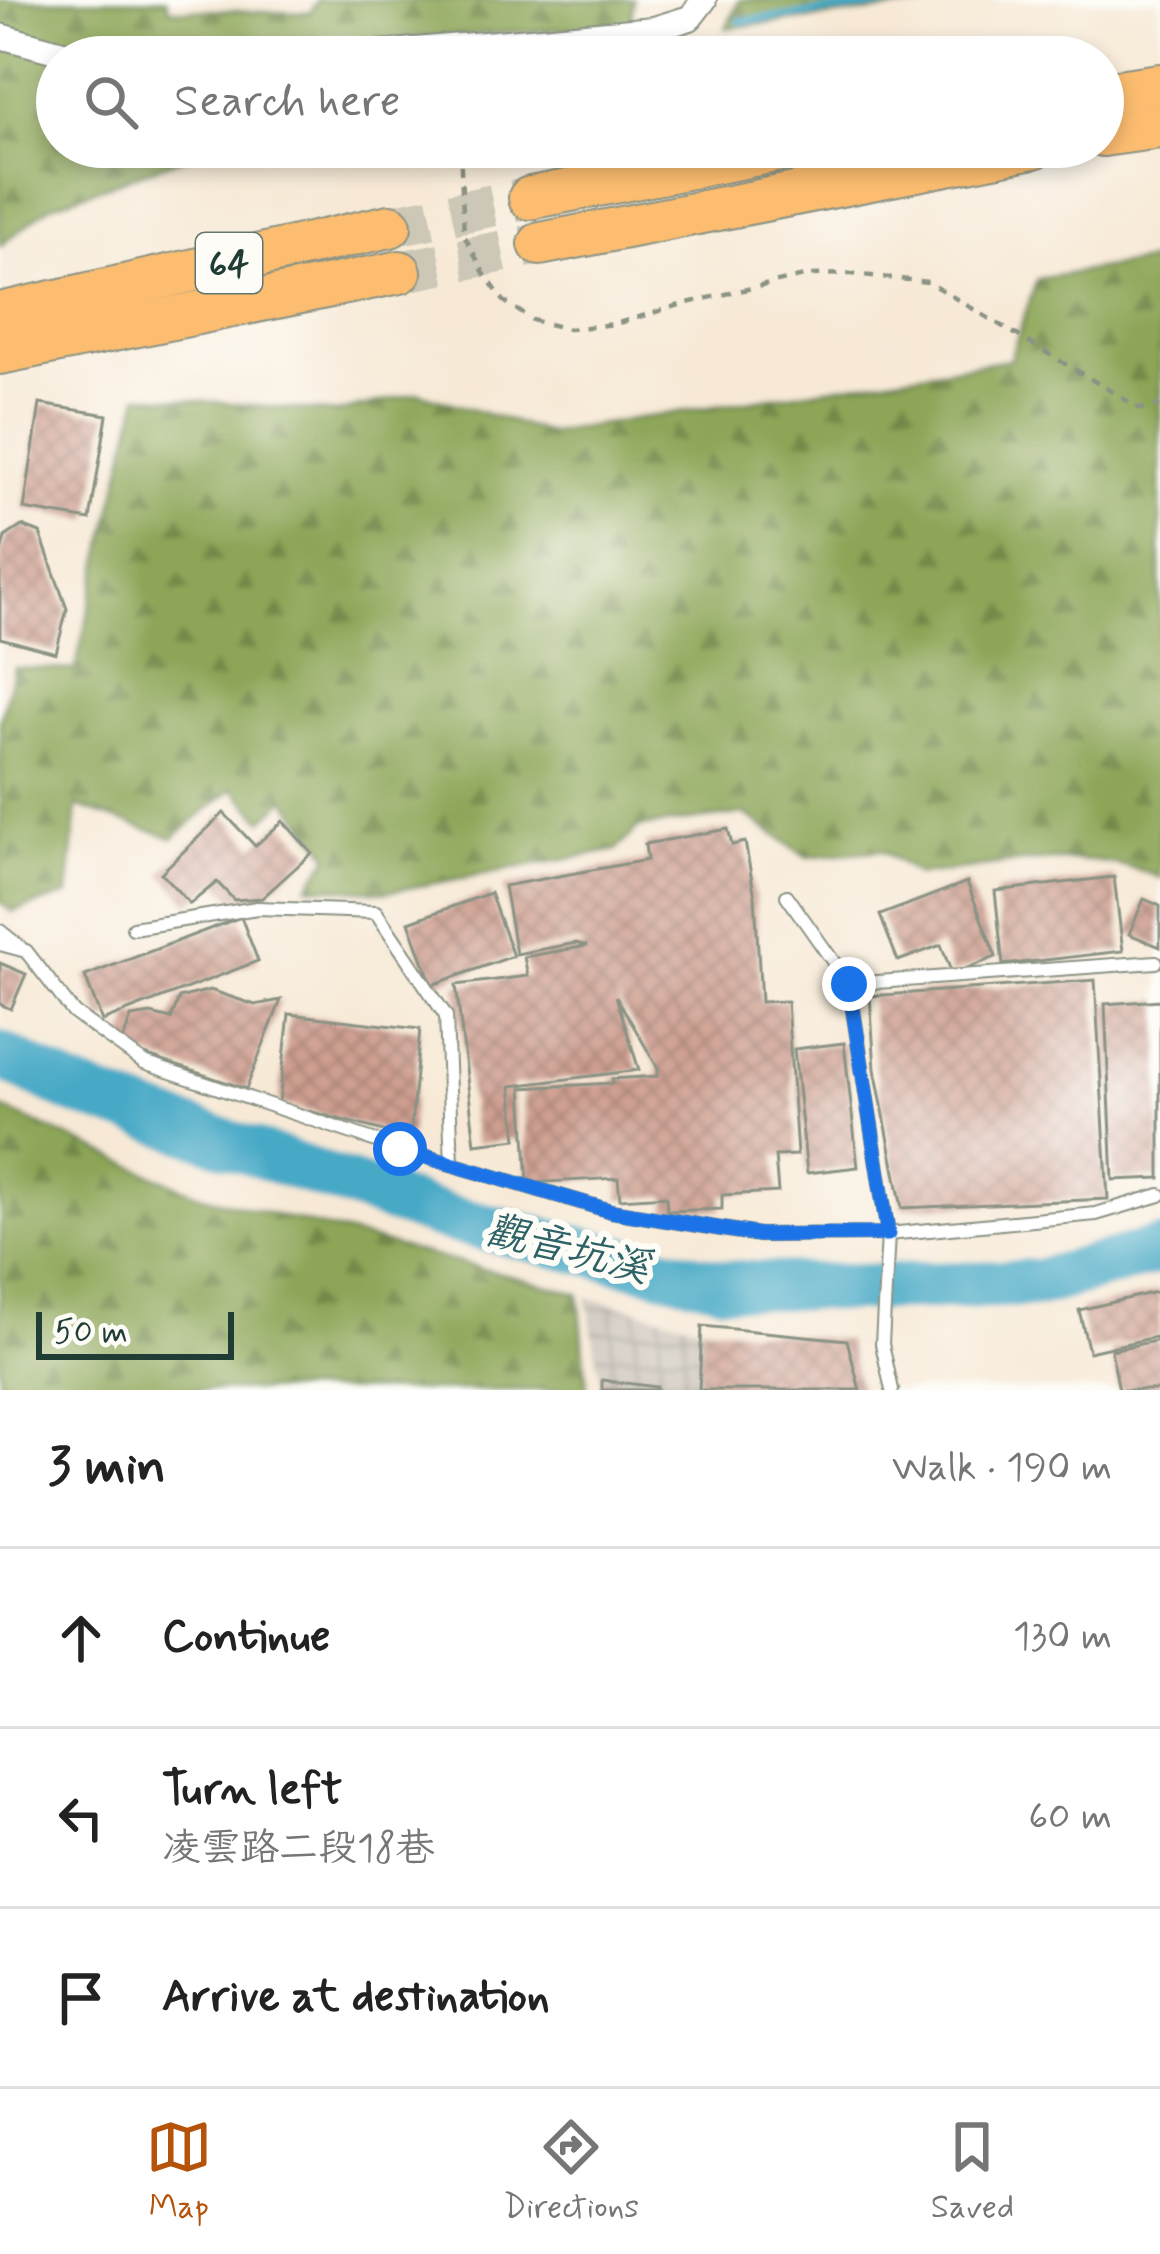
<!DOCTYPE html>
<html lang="en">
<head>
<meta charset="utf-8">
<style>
	body { margin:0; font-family:Mynerve,"LXGW WenKai TC",sans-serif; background:#f6f6f6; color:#222 }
	.scale { position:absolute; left:36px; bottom:30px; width:198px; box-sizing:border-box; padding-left:12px; border:6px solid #1f3d34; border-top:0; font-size:33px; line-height:42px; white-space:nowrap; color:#1f3d34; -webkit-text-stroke:9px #fdfcf7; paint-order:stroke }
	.stop { position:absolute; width:36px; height:36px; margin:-27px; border:9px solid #1a73e8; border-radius:50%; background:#fff }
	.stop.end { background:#1a73e8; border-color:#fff; box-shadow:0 3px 12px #0008 }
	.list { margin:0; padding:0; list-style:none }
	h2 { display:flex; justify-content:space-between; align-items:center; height:156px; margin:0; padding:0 48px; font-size:51px }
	h2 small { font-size:39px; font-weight:400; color:#767676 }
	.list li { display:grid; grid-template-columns:78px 1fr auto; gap:36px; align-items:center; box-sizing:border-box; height:180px; padding:0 48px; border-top:3px solid #e0e0e0 }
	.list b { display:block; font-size:45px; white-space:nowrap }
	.list p { margin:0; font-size:39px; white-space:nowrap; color:#767676 }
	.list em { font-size:39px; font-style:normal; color:#767676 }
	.icon { flex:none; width:66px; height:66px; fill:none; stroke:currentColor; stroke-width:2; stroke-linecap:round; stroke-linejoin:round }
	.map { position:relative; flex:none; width:1160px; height:1390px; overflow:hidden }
	.search { position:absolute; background:#fff; box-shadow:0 6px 18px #0003; left:36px; right:36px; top:36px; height:132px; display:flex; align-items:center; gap:30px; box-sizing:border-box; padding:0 42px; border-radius:66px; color:#767676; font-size:45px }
	.sheet { height:696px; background:#fff }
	nav { display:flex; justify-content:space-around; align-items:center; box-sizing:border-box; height:168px; border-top:3px solid #e0e0e0; background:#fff; font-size:33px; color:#767676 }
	nav a { display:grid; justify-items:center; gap:6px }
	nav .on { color:#b45309 }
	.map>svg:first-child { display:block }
	.industrial { fill:url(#industrial-grid) }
	.forest { fill:url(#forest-firs); stroke:#567145; stroke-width:3 }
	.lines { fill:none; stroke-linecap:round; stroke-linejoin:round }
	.stream { stroke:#47a9c6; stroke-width:8 }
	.river { stroke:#47a9c6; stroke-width:48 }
	.building { fill:url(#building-cross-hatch) }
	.trunk-tunnel { stroke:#ccc7b6; stroke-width:42; stroke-dasharray:42 21; stroke-linecap:butt }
	.service-casing { stroke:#8b9385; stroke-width:16 }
	.minor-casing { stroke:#8b9385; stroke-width:28 }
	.trunk-casing { stroke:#8b9385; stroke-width:46 }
	.path { stroke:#8b9385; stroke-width:4.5; stroke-dasharray:9 9; stroke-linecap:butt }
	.service { stroke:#fff; stroke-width:12 }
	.minor { stroke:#fff; stroke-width:24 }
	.trunk { stroke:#fcbd6f; stroke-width:42 }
	.route { stroke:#1a73e8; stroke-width:15 }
	.labels { text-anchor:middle; stroke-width:12; stroke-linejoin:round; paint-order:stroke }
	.shield { fill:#fdfcf7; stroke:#62766e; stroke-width:3 }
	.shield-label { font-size:36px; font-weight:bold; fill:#1f3d34 }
	.water-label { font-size:42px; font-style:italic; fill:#2d6367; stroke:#fdfcf7 }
</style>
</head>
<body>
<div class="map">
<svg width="1160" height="1390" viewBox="0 0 1160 1390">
	<defs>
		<pattern id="industrial-grid" width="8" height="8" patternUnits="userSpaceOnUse" patternTransform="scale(3)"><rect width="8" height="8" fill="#cbc2b8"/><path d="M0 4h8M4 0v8" fill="none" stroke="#a49f96"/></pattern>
		<pattern id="forest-firs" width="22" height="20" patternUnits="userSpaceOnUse" patternTransform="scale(3)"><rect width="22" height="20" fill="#8ca556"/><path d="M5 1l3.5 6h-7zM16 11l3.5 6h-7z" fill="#728848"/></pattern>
		<pattern id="building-cross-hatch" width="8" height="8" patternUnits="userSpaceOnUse" patternTransform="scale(3)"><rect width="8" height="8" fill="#cf9f91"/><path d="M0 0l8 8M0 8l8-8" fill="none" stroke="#a78377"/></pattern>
	</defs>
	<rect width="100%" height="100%" fill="#fdfcf7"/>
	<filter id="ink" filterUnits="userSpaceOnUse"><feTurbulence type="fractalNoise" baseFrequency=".00833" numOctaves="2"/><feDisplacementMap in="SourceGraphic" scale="24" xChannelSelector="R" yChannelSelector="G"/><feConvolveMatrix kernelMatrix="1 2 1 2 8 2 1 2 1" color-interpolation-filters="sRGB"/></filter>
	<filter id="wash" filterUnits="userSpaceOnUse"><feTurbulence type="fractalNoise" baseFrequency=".004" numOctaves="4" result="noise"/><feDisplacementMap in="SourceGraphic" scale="48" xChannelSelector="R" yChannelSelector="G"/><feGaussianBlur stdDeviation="2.7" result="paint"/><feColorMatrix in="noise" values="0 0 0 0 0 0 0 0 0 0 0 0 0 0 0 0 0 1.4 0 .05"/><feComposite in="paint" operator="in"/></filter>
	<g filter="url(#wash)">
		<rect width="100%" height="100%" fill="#f7e9d6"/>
		<polygon class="industrial" points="587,1297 702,1326 847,1340 860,1390 602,1390"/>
		<g class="forest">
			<polygon points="0,0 167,0 169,9 310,13 317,0 633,0 631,26 284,45 298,57 57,57 57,147 213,147 50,206 0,246"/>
			<polygon points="739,0 980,0 726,28"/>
			<path d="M1160 259V878C1088 844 994 867 918 875L882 850 807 857 744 814 639 827 616 850 386 892 308 886 330 856 286 799 263 820 233 788 173 838 77 806 68 895 12 912 0 901V721L14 668 75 670 139 395 336 413 419 393 548 433 1010 359 1037 279Z"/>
			<polygon points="0,1107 199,1195 579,1294 587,1390 0,1390"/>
		</g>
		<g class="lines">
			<polyline class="stream" points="740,21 937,0"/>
			<polyline class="river" points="0,1055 72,1090 446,1218 723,1284 852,1288 1038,1283 1160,1250"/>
		</g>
		<g id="blocks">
			<g class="building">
				<polygon points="40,404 107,415 90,520 24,509"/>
				<polygon points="22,526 40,533 67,609 56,653 0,638 0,556 5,537"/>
				<polygon points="224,813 255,846 283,821 312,853 262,898 234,900 217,882 190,904 161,873"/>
				<polygon points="728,829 732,845 745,842 755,897 761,1002 787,1001 797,1155 775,1156 778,1192 722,1195 722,1209 667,1211 666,1196 620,1199 618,1178 528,1183 522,1088 613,1083 612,1079 658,1076 658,1068 616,996 639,1070 511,1086 517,1139 475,1144 456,985 528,976 524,957 587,946 576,943 516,954 504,886 647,860 645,844"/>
				<polygon points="1114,877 1123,951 1003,965 995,891"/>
				<polygon points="967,882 996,957 952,974 941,945 898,961 880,915"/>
				<polygon points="490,893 513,956 432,985 409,922"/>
				<polygon points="1144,899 1160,906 1160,947 1129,934"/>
				<polygon points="241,917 258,961 102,1021 85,976"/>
				<polygon points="0,963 26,974 11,1009 0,1004"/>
				<polygon points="1095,980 1108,1199 902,1208 875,1069 870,996"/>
				<polygon points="210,990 255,1005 281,1000 246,1089 142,1054 123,1040 131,1017 151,1014 171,1019 179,998"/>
				<polygon points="1160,1000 1160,1178 1113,1180 1105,1004"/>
				<polygon points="289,1014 420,1029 410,1138 279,1103"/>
				<polygon points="844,1043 858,1167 807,1173 794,1049"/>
				<polygon points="1160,1291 1160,1336 1089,1352 1079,1310"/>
				<polygon points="702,1326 847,1340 860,1390 699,1390"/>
				<polygon points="1160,1340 1160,1390 1119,1390 1111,1350"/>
				<polygon points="602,1380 657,1387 657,1390 602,1390"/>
			</g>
		</g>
	</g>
	<g filter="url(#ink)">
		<use href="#blocks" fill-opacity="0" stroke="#8b9385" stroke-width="3"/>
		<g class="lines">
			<g class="trunk-tunnel">
				<polyline points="390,226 530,198"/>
				<polyline points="400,272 540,244"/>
			</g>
			<g class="service-casing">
				<g id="service">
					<polyline points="787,896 849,984 888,1234 882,1344 892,1390"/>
					<polyline points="133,928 257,908 376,912 446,1016 452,1164"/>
					<polyline points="0,931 20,947"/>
					<polyline points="0,944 26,951 74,1013 144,1063 400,1149 611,1211 759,1235 888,1234 1096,1214 1160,1195"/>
					<polyline points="849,984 1156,962"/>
				</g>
			</g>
			<g class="minor-casing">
				<g id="minor">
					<polyline points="0,36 78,57"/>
					<polyline points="336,57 654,29 690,18 704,0"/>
				</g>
			</g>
			<g class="trunk-casing">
				<g id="trunk">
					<polyline points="1103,93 1160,85"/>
					<polyline points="1103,135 1160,127"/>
					<polyline points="530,198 796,147"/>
					<polyline points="540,244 1034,147"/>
					<polyline points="0,314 390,226"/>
					<polyline points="0,353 400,272"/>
				</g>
			</g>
			<polyline class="path" points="460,147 464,235 485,275 504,301 532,320 569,329 615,324 687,303 808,275 852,274 928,282 1141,409 1160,405"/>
			<use href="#service" class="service"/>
			<use href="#minor" class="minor"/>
			<use href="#trunk" class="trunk"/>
		</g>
	</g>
	<g class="lines" filter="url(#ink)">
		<polyline class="route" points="400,1149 611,1211 759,1235 888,1234 849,984"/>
	</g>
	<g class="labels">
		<rect class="shield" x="196" y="233" width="66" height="60" rx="9"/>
		<g class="shield-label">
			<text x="229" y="276">64</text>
		</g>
		<g class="water-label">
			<text transform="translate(568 1247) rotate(14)" y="15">觀音坑溪</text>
		</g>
	</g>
</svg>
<div class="scale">50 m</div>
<div class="stop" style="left:400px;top:1149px"></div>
<div class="stop end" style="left:849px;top:984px"></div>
<div class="search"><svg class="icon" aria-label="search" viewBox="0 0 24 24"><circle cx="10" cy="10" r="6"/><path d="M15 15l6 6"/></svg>Search here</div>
</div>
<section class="sheet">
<h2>3 min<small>Walk · 190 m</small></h2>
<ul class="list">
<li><svg class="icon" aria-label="ahead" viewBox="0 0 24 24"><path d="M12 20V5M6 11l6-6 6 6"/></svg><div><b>Continue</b></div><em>130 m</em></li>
<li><svg class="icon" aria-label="left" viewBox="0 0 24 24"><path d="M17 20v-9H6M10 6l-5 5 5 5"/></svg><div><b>Turn left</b><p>凌雲路二段18巷</p></div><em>60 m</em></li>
<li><svg class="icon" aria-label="arrive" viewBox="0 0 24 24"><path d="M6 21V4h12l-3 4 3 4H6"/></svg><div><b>Arrive at destination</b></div></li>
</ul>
</section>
<nav>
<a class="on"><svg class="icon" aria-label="map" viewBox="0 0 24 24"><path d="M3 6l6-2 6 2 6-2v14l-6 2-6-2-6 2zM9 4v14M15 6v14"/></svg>Map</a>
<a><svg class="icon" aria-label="directions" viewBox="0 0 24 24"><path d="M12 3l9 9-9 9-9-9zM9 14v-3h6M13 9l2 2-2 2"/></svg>Directions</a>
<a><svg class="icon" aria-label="saved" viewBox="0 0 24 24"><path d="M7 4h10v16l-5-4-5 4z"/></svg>Saved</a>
</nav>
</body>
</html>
